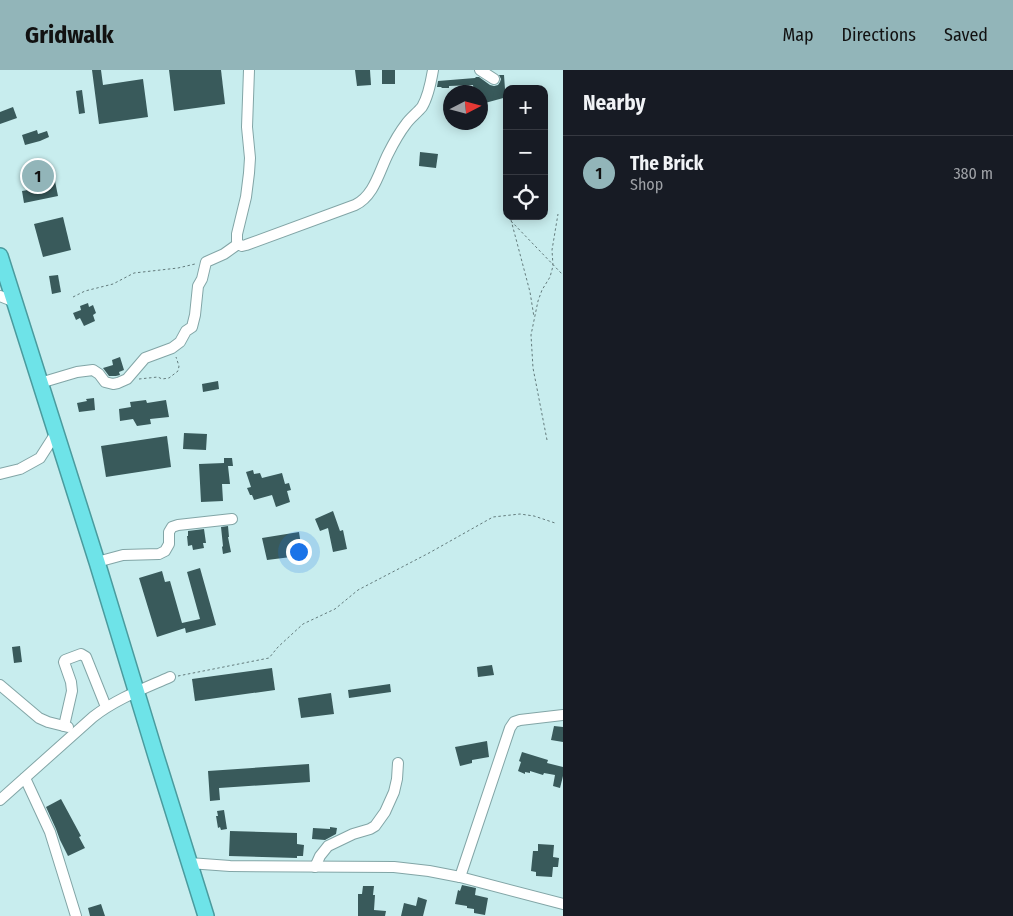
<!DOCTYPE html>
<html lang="en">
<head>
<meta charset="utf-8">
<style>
	body { margin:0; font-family:"Fira Sans Condensed",sans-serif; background:#20242c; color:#f1f3f6 }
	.controls { position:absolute; right:15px; top:15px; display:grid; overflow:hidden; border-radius:10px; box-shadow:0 2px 12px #0003 }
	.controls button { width:45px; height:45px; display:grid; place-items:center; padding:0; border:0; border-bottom:1px solid #363941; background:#171b24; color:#f1f3f6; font:25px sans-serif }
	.compass { position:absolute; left:443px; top:15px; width:45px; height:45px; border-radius:50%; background:#171b24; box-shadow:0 2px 12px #0003; rotate:84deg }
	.you { position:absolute; left:298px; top:481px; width:18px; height:18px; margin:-12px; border:4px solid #fff; border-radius:50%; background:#1a73e8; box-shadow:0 0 0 8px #1a73e833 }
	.badge { display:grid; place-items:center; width:32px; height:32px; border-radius:50%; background:#92b5b9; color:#111; font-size:16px; font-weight:700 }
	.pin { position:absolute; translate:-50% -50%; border:2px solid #fff; box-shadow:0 1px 5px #0006 }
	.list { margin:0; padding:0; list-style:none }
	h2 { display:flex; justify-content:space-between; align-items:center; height:65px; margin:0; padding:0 20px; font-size:21px }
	h2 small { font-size:16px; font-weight:400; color:#9ea1a6 }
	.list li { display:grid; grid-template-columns:32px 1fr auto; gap:15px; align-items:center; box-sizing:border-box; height:75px; padding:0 20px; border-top:1px solid #363941 }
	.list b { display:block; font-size:19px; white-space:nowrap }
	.list p { margin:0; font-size:16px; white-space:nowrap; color:#9ea1a6 }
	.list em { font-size:16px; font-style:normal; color:#9ea1a6 }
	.icon { flex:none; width:28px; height:28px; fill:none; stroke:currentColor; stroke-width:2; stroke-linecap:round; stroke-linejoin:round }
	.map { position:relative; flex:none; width:563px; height:846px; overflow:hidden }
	header { display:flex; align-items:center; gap:30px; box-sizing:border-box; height:70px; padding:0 25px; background:#92b5b9; color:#111 }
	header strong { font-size:24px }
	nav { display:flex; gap:28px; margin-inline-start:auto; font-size:18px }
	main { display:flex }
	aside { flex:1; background:#171b24 }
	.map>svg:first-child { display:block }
	.building { fill:#395a5b }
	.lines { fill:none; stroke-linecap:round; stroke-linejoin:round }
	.minor-casing { stroke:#82a5a6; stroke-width:12 }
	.highway-casing { stroke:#4a9b9e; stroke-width:18 }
	.path { stroke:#637b7c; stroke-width:1; stroke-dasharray:2.5 2.5; stroke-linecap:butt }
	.minor { stroke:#fff; stroke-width:10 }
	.highway { stroke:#6ee3e8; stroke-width:15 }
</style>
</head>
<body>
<header>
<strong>Gridwalk</strong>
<nav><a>Map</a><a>Directions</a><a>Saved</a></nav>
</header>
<main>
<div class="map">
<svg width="563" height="846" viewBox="0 0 563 846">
	<rect width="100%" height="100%" fill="#c8edee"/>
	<g class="building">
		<polygon points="92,0 101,0 103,15 143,9 148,47 99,54"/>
		<polygon points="169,0 221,0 225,34 174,41"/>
		<polygon points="355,0 370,0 371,15 357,16"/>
		<rect x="382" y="0" width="13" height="14"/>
		<polygon points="499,5 504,5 505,19 507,19 507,27 485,33 485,30 480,30 480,22 474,22 473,15 449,16 449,18 442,18 441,17 437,17 438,11 475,8 476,7 479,7 490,15 494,16 498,15 500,12 501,9"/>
		<polygon points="82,20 85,43 79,44 76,21"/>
		<polygon points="13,37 17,48 0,54 0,42"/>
		<polygon points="37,60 38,64 47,61 49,67 40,71 25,75 22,65"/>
		<polygon points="420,82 438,84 436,98 419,96"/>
		<polygon points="44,94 48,113 55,111 58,126 24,133 22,121 28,120 24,98"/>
		<polygon points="63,147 71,180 43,187 34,154"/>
		<polygon points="58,205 61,222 52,224 49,206"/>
		<polygon points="88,233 89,237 93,235 96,243 93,245 95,251 84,256 80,248 76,250 73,243 81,240 80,236"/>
		<polygon points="120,287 124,300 119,302 120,305 116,306 109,306 103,298 113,295 112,290"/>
		<polygon points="218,311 219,319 203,322 202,314"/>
		<polygon points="94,328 95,340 79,342 77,333 87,331 86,329"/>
		<polygon points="146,330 147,333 166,330 169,347 150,349 151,354 137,356 133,349 120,351 119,339 131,337 130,332"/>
		<polygon points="184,363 207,364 206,380 183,379"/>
		<polygon points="167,366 171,397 106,407 101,376"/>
		<polygon points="224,388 232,388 233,396 228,396 230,414 222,414 223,431 201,432 199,394 224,393"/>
		<polygon points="253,400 254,404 260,403 262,408 282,403 285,414 289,413 291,420 287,421 290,432 276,437 272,425 254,430 252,425 250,425 247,418 251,417 246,402"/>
		<polygon points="333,441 340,461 343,460 347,479 333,482 328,458 320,461 315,449"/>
		<polygon points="228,456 229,467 228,467 231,482 223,484 222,477 223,476 221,457"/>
		<polygon points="204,459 206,473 203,473 204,478 193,480 192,475 188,476 187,466 188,466 188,461"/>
		<polygon points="299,462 301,475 289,477 291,487 267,490 262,468"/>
		<polygon points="200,498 216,555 186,563 185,558 157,567 139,508 162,501 165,512 170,511 182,553 200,549 187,502"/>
		<polygon points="20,576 22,592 14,593 12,577"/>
		<polygon points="492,595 494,605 478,607 477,597"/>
		<polygon points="272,598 275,620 195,631 192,609"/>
		<polygon points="390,614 391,622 349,628 348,620"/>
		<polygon points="331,623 334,644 301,648 298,628"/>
		<polygon points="554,656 563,657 563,672 551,670"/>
		<polygon points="487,671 489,687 472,690 472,693 460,696 455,677"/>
		<polygon points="522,682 548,690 547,693 563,697 563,706 560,718 553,716 555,705 544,703 543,705 530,701 530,703 525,702 525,704 518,701 521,692 519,691"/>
		<polygon points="309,694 310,712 219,718 220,730 210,731 208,701"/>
		<polygon points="61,729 81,766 79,767 85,778 68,786 60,770 56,759 46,737"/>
		<polygon points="224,740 227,759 221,760 220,757 218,758 216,746 218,746 217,741"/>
		<polygon points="330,757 337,758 336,764 325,770 312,769 313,758 330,759"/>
		<polygon points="230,761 297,763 297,774 304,775 303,786 297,786 297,788 229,786"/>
		<polygon points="538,774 554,775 553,787 559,788 558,797 553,797 552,807 536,806 536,802 531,801 533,781 538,781"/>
		<polygon points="462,815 476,818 475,825 488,828 485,845 474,843 474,839 467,838 467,836 455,834 458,820 460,821"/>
		<polygon points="363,816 374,816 373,825 375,825 374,840 386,841 385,846 358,846 358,824 362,824"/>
		<polygon points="418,827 427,830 423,846 401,846 404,833 416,836"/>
		<polygon points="101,834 105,846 90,846 88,838"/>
	</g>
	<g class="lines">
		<g class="minor-casing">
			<g id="minor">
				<polyline points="480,0 494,9"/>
				<polyline points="238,174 237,171 237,164 246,127 249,103 250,88 247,57 249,0"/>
				<polyline points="0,226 15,232"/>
				<path d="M40 313 77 302 93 300 99 304 105 312 113 314 118 313 127 309 145 288 172 278 180 272 186 261 192 257 195 245 198 216 202 209 206 192 224 184 238 174 242 176 246 175 355 135C374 126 379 102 388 84 393 74 399 63 406 54 410 48 417 43 422 37 428 27 431 12 433 0"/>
				<polyline points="0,404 20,399 40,388 56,363"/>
				<polyline points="97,492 123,485 159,484 165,481 169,474 169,462 172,457 178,455 232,449"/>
				<polyline points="0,615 39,648 48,652 68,657"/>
				<polyline points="64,656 72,621 71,612 64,592 65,590 81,584 86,587 106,637"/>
				<polyline points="25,708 50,762 76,846"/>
				<path d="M0 730 93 647C116 629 143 619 170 607"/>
				<polyline points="189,793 230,796 394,797 429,801 460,807 563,834"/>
				<polyline points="315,797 320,786 328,776 353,764 370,759 375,756 385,742 394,722 397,709 398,693"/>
				<polyline points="460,807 510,658 514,652 520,650 563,645"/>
			</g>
		</g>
		<g class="highway-casing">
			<polyline id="highway" points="0,186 97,492 156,686 206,846"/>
		</g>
		<g class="path">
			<polyline points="511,150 530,222 534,247"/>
			<polyline points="511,151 563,205"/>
			<polyline points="73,227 85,221 113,214 134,203 178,198 195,194"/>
			<polyline points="139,309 158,307 162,309 169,308 178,301 179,296 176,287"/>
			<polyline points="547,370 533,298 531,265 538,231 542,220 550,207 553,196 552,180 558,144"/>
			<polyline points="178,606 269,588 278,577 303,554 335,539 358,520 429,483 493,447 520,444 534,446 555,453"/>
		</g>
		<use href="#minor" class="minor"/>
		<use href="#highway" class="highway"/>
	</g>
</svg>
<div class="controls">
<button>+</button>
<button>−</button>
<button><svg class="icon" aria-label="locate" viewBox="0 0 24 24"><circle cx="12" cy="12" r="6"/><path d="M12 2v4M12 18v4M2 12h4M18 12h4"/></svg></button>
</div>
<svg class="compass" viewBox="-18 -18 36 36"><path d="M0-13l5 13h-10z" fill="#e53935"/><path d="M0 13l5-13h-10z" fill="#9ea1a6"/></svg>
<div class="you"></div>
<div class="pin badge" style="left:38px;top:106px">1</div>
</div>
<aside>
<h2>Nearby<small></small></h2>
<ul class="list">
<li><span class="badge">1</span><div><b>The Brick</b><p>Shop</p></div><em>380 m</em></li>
</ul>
</aside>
</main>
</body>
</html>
